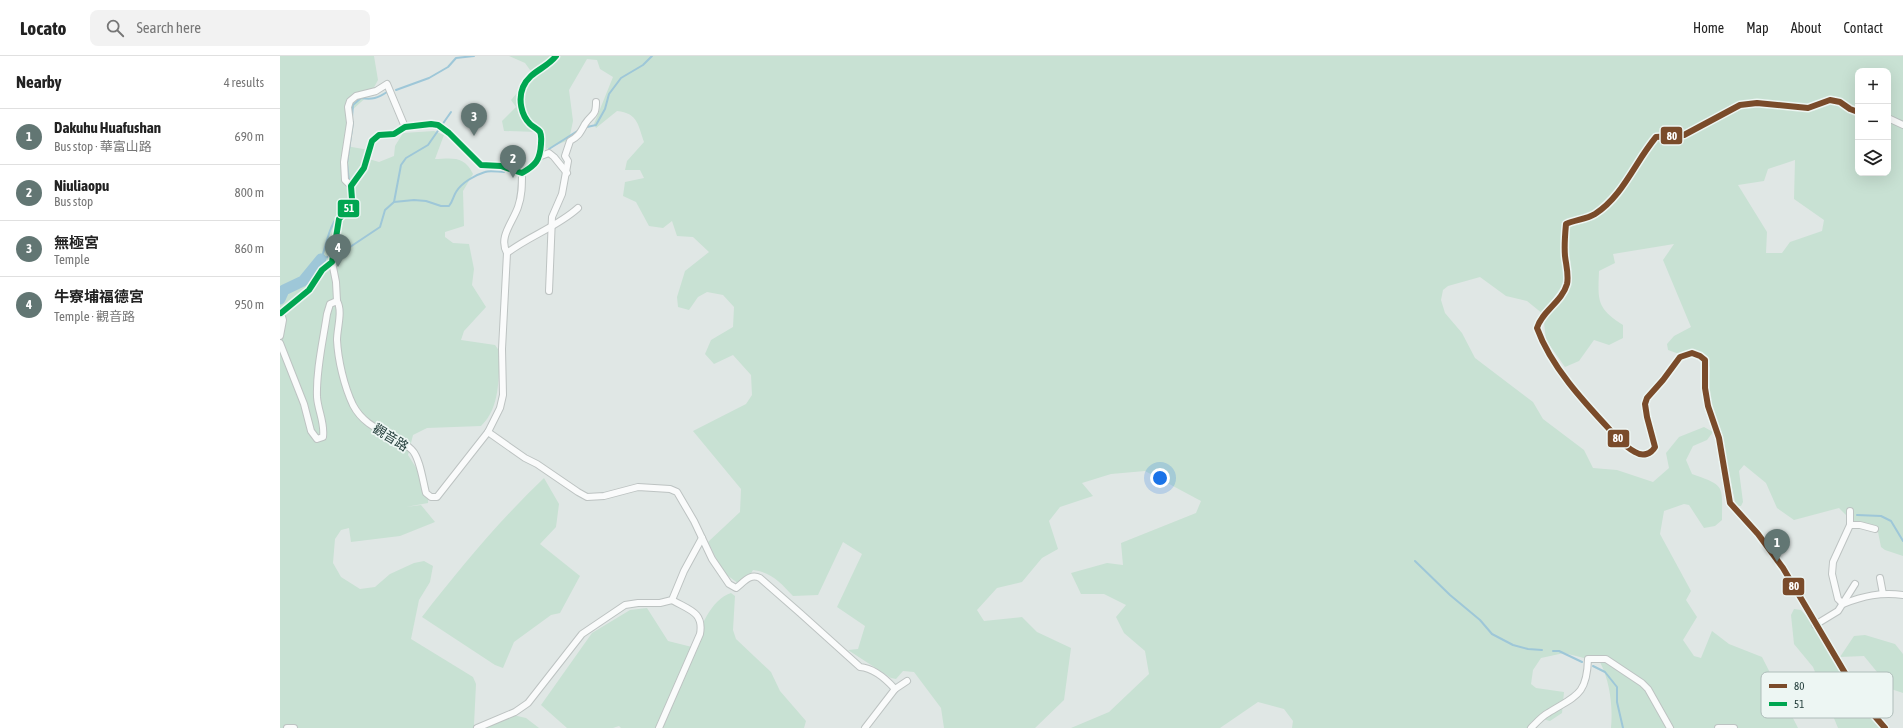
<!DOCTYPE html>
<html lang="en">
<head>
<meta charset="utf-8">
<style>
	body { margin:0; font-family:"Asap Condensed","Noto Sans TC",sans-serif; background:#f2f2f2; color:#222 }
	.controls { position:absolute; right:12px; top:12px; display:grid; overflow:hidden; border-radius:8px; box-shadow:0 4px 16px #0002 }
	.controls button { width:36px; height:36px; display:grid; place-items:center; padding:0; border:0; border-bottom:1px solid #e0e0e0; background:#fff; color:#222; font:20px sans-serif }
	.you { position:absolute; left:880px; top:422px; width:14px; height:14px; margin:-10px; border:3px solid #fff; border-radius:50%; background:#1a73e8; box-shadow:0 0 0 6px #1a73e833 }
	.badge { display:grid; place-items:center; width:26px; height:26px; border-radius:50%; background:#627673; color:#fff; font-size:13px; font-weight:700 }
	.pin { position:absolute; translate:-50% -33px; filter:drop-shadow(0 1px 2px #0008) }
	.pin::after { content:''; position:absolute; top:21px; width:14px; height:12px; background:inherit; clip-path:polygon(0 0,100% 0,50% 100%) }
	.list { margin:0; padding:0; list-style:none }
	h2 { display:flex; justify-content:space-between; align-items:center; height:52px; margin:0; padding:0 16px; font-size:17px }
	h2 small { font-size:13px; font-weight:400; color:#767676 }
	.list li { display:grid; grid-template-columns:26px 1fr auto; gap:12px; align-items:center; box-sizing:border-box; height:56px; padding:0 16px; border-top:1px solid #e0e0e0 }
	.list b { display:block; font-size:15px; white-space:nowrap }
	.list p { margin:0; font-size:13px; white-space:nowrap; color:#767676 }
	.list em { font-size:13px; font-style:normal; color:#767676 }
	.icon { flex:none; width:22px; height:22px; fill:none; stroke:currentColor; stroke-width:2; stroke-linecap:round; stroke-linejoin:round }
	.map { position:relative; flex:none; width:1623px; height:672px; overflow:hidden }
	header { display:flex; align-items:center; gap:24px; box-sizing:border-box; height:56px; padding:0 20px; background:#fff; border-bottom:1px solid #e0e0e0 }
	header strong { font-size:19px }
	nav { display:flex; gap:22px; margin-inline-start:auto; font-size:14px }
	.search { width:280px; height:36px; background:#f2f2f2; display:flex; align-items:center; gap:10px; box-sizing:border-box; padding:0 14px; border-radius:8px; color:#767676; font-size:15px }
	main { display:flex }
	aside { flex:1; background:#fff }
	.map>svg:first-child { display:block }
	.green { fill:#c8e1d3; fill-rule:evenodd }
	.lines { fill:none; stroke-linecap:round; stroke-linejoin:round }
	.stream { stroke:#9ec7d8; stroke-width:2 }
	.river { stroke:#9ec7d8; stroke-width:11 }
	.minor-casing { stroke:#bdc3c2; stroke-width:8 }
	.minor { stroke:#fafbfb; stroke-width:6 }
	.bus-1-casing { stroke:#edf6f3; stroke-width:9 }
	.bus-2-casing { stroke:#edf6f3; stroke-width:9 }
	.bus-1 { stroke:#7a4b2a; stroke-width:6 }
	.bus-2 { stroke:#00a651; stroke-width:6 }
	.labels { text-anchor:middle; stroke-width:3.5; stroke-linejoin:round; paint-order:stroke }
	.street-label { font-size:13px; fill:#1e3936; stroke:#edf6f3 }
	.key { fill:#edf6f3; stroke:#afbdba; stroke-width:1 }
	.key-label { font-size:11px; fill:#1e3936 }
	.line-badge { stroke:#edf6f3; stroke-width:1.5 }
	.badge-label { font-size:11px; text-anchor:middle; font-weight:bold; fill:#fff }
</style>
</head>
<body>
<header>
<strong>Locato</strong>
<div class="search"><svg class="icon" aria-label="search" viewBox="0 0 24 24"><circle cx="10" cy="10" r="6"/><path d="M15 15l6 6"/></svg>Search here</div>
<nav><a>Home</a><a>Map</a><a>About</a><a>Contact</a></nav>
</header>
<main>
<aside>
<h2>Nearby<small>4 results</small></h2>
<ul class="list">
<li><span class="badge">1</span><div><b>Dakuhu Huafushan</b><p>Bus stop · 華富山路</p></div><em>690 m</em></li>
<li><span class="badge">2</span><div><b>Niuliaopu</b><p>Bus stop</p></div><em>800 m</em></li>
<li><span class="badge">3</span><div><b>無極宮</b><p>Temple</p></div><em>860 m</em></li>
<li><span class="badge">4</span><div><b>牛寮埔福德宮</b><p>Temple · 觀音路</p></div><em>950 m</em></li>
</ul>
</aside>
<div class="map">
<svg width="1623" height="672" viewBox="0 0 1623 672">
	<rect width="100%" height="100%" fill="#e0e7e5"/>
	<g class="green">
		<path d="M0 0H94L98 24 91 37 71 55 66 90 89 94V103L99 106 114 100 115 90 123 77 154 75 164 79 155 103C173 102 185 100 193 118L183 135 184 170 165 176V181L173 187 189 188 194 213 192 229 206 251 184 275 181 284 215 289 220 296C218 321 221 351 201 370L147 372 133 379 128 399 149 432 148 447 126 451 141 449 155 466 120 480 71 486 69 472 61 474 55 483 53 507 61 521 80 533 95 531 110 518 134 507 144 505 153 510 150 526 139 544 131 583 193 621 196 628 194 669 198 672H0Z"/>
		<path d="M229 0H1623V500L1605 494 1601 491 1598 476 1572 471 1568 461 1559 452 1514 464 1497 452 1486 427 1464 409 1459 415 1463 446 1461 450H1456L1438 366 1426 344 1430 312 1426 302 1419 296 1399 298 1388 294 1387 288 1394 280 1411 271 1383 204 1394 188 1333 198 1335 207 1319 215C1318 244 1316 252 1343 269V282L1329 289 1314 284 1299 305 1285 311 1266 284 1263 258 1247 245 1226 240 1200 221 1168 230 1163 234 1161 244 1165 257 1182 277 1195 302 1253 346 1263 363 1304 394 1313 412 1337 414 1373 426 1389 412 1386 397 1399 381 1424 371 1433 376 1427 384 1413 390 1406 404 1412 418C1446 430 1442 429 1442 464L1435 470 1424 472 1409 449 1404 448 1384 455 1380 478 1411 535 1406 544 1417 561 1403 584 1414 600 1421 602 1432 575 1449 588 1482 601 1518 672H1331C1333 650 1330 626 1320 606L1284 597 1261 602 1253 614 1251 628 1256 632 1284 636 1282 657 1270 665 1262 663 1252 672H1012L1013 665 1004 653 978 646 940 672H791L829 656 869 618 865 595 844 577 836 561 846 549 824 538H801L791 517 827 507 843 509 841 487 916 457 921 445 865 415 831 418 802 427 813 440 780 451 769 465 778 493 762 502 742 526 717 532 697 554 704 565 742 561 757 576 791 592 784 644 755 672H664L661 652 634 616 623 615 616 623 611 622 568 594 578 593 585 570 557 551 582 498 563 486 538 539 513 540C501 527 491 516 473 514L463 531 443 516 428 486 460 456 461 433 413 375 466 348 472 339 471 319 453 299 434 308 425 298 431 284 453 271 454 251 443 239 427 236 418 241 409 254 398 251 397 241 405 215 429 196 413 181 397 180 392 165 383 172 369 170 356 146 343 140 345 126 364 122 360 114H345L347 105 364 86C358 69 358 57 337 55L316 72 314 68 333 21 320 13 317 4 307 3 289 34 293 65 289 84 266 93 263 78 258 76 224 75 222 65 236 51 231 44 253 18 245 7ZM1578 15H1608V117H1578ZM1515 104 1514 143 1544 164 1542 175 1510 186 1502 197H1486L1487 176 1458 129 1484 125 1488 113Z"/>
		<path d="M264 422 279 448 276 471 260 488 300 520 280 557 271 559 234 586 223 612 215 609 142 561C180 512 219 465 264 422Z"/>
		<path d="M451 537 455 540 453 574 456 583 491 616 500 635 526 665 524 672H341L339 670 333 672H287L261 649 312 577 350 554 367 552 388 585 412 591C421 572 430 544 451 537Z"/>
		<polygon points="1514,553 1521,554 1536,571 1548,596 1604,672 1558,672 1533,611 1514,588 1511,559"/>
		<polygon points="1585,579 1615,588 1623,598 1623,637 1611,633 1584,600 1560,601 1574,580"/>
		<polygon points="233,659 246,662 259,672 205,672"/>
	</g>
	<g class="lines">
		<g class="stream">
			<polyline points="116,34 149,22 168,11 176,2 194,0"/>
			<path d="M72 61 73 49 81 42C92 44 98 42 107 36"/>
			<polyline points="307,71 316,69 325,53 329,38 341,22 363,9 372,0"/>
			<polyline points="269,93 299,74"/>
			<polyline points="69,125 67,107 73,66"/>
			<polyline points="114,146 121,109 126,102 148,89 171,56"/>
			<path d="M55 199 61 197 100 171 105 154 114 146 134 144 146 145 161 150H169C173 145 173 141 176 136 181 127 195 119 205 116 210 114 218 116 224 116"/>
			<polyline points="41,203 51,200"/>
			<path d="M41 203C46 191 47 179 53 168 58 158 66 151 69 141"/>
			<polyline points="1577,459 1601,460 1611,465 1623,485"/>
			<polyline points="1135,505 1170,539 1200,564 1212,578 1233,589 1248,593 1262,594"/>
			<polyline points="1273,595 1279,595 1302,606"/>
			<polyline points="1313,610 1325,616 1337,631 1337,646 1343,672"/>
		</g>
		<polyline class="river" points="0,243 4,234 23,225 41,203"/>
		<g class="minor-casing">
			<g id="minor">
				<path d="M1578 56 1570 53 1560 46 1550 44 1528 52 1477 47 1460 49 1404 79 1376 81C1355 106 1343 140 1315 158 1307 163 1295 164 1286 168 1285 179 1284 189 1285 200 1286 209 1289 219 1287 228 1282 246 1262 255 1257 272 1271 311 1304 346 1332 376 1339 383 1346 392 1355 396 1363 401 1371 398 1375 391L1367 361 1365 348 1367 342 1383 324 1400 301 1412 297 1420 300 1425 304V332L1428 350 1439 382 1450 447 1478 478 1503 512 1578 639 1586 650 1605 672"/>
				<polyline points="1608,62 1623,69"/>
				<polyline points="261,100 269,97 274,101 287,117"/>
				<polyline points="71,130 65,124 64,106 70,67 68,51 70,45 76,40 96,35 107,28 125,71"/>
				<path d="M227 197C218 181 233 166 238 151 242 140 242 129 242 117"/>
				<polyline points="52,206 56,226 57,245"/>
				<path d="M269 235 272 161 282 138 288 105 285 100 290 85C299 80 300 77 305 68 312 57 316 61 316 46"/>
				<path d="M1 257 29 234 42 214 52 206 59 163 69 152 72 143 71 130 84 112 92 85 99 79 114 78 125 71 151 68 158 69 169 77 201 109 221 110 242 117C256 109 260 104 261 88 261 84 262 80 260 76 258 73 253 71 250 68 241 59 238 43 243 31 250 15 266 13 276 0"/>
				<polyline points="0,280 3,264 1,257"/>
				<path d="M0 287 24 348 31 375 37 383 43 381C45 367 38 355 37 341 36 314 43 285 47 258L50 248 57 245C63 255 57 272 57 284 58 304 64 330 73 349 87 376 115 376 132 394 140 402 143 426 146 437L151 441H157L208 376 220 352 223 339 222 293 227 197C249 180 277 171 298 152"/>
				<path d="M208 376 245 402 257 408 298 436 307 441 324 440 358 431 390 433 397 436 414 465 432 503 449 528 456 532C464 526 470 517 480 522L520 557 580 611C594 612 606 623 615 633L585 672"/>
				<path d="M1570 455V469L1553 506 1552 518 1558 543 1563 548C1583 540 1601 536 1623 539"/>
				<polyline points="1570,469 1580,469 1595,473"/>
				<polyline points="1600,522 1603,538"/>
				<polyline points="1535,569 1558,555 1575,528"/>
				<polyline points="615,633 627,625"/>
				<polyline points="7,672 14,672"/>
				<polyline points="197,672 235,656 248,647 302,578 345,549 358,547 380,547 392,544 404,515 422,482"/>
				<path d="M379 672 420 578C424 556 409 554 392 544"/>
				<path d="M1251 672C1256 667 1262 660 1268 657 1295 640 1307 640 1308 603H1326L1362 627 1368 633 1390 672"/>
				<polyline points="1438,672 1454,672"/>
			</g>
		</g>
		<use href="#minor" class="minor"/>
		<g class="bus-1-casing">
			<path id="bus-1" d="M1578 56 1570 53 1560 46 1550 44 1528 52 1477 47 1460 49 1404 79 1376 81C1355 106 1343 140 1315 158 1307 163 1295 164 1286 168 1285 179 1284 189 1285 200 1286 209 1289 219 1287 228 1282 246 1262 255 1257 272 1271 311 1304 346 1332 376 1339 383 1346 392 1355 396 1363 401 1371 398 1375 391L1367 361 1365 348 1367 342 1383 324 1400 301 1412 297 1420 300 1425 304V332L1428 350 1439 382 1450 447 1478 478 1503 512 1578 639 1586 650 1605 672"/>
		</g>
		<g class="bus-2-casing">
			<path id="bus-2" d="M1 257 29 234 42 214 52 206 59 163 69 152 72 143 71 130 84 112 92 85 99 79 114 78 125 71 151 68 158 69 169 77 201 109 221 110 242 117C256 109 260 104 261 88 261 84 262 80 260 76 258 73 253 71 250 68 241 59 238 43 243 31 250 15 266 13 276 0"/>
		</g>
		<use href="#bus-1" class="bus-1"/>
		<use href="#bus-2" class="bus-2"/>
	</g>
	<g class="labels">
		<g class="street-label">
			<text transform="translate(111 381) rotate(32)" y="5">觀音路</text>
		</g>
	</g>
	<rect x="1481" y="616" width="132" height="46" rx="6" class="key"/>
	<rect x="1489" y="628" width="18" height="4" fill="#7a4b2a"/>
	<rect x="1489" y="646" width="18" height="4" fill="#00a651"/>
	<g class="key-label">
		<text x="1514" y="634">80</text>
		<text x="1514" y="652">51</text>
	</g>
	<g class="line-badge">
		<rect x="1380" y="70" width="23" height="19" rx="4" fill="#7a4b2a"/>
		<rect x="57" y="143" width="23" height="19" rx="4" fill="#00a651"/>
		<rect x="1327" y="373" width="23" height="19" rx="4" fill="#7a4b2a"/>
		<rect x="1502" y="521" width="23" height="19" rx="4" fill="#7a4b2a"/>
	</g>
	<g class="badge-label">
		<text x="1392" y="84">80</text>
		<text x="69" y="156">51</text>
		<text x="1338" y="386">80</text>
		<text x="1514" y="534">80</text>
	</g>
</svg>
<div class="controls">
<button>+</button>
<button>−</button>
<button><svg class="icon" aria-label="layers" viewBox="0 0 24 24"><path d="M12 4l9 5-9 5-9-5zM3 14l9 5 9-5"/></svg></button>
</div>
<div class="you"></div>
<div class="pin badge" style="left:1497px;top:506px">1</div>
<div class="pin badge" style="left:233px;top:122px">2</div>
<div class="pin badge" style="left:194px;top:80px">3</div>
<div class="pin badge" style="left:58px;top:211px">4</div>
</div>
</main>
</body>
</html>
